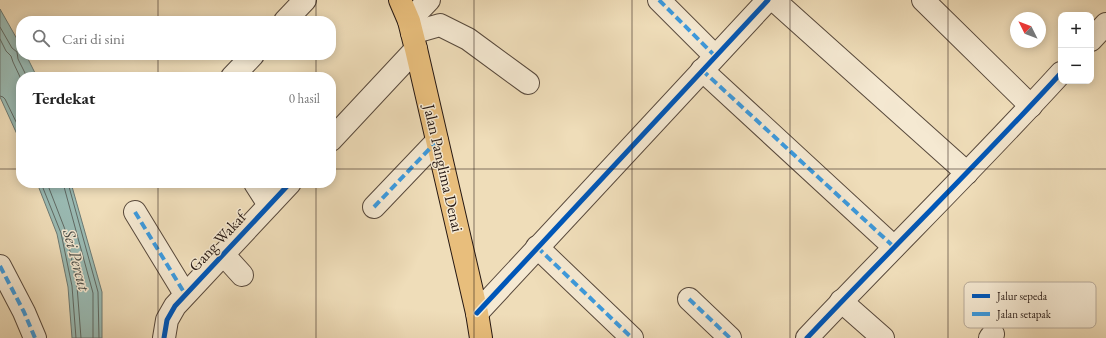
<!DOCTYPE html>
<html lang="id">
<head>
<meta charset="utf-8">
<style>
	body { margin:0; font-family:"EB Garamond",serif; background:#f2f2f2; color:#222 }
	.controls { position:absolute; right:12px; top:12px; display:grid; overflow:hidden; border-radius:8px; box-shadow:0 2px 10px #0003 }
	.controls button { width:36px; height:36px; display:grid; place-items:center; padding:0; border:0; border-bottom:1px solid #e0e0e0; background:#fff; color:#222; font:20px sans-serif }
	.compass { position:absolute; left:1010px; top:12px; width:36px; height:36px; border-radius:50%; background:#fff; box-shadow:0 2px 10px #0003; rotate:312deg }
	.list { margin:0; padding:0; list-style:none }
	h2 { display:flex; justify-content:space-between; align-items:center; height:52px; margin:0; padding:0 16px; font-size:17px }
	h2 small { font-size:13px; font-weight:400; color:#767676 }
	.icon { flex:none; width:22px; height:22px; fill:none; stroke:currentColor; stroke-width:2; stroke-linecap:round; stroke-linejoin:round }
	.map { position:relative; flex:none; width:1106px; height:338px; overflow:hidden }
	.search { position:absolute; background:#fff; box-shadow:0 2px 10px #0003; left:16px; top:16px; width:320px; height:44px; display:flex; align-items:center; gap:10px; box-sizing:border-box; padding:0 14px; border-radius:16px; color:#767676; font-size:15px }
	.panel { position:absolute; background:#fff; box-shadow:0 2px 10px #0003; left:16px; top:72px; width:320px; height:116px; border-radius:16px }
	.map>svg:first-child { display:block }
	.water { fill:#9abbb4; stroke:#6c7a74 }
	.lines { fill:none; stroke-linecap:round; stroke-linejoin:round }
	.shore { stroke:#606a64; stroke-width:1 }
	.minor-casing { stroke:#58493c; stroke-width:24 }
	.major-casing { stroke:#261813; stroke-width:24 }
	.minor { stroke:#f5e9d2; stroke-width:22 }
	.major { stroke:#e8be7c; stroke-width:22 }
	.quiet { stroke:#3c9ade; stroke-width:4; stroke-dasharray:8 4; stroke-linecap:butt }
	.cycleway-casing { stroke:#f5e9d2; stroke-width:8 }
	.cycleway { stroke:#0057b8; stroke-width:5 }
	.grid { fill:none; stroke:#261813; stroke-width:1; stroke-opacity:0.55 }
	.labels { text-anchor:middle; stroke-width:3; stroke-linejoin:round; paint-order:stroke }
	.street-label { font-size:16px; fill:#261813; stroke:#f5e9d2 }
	.water-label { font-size:17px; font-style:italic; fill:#4f514b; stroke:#f5e9d2 }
	.key { fill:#f5e9d2; stroke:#b7aa99; stroke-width:1 }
	.key-label { font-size:11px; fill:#261813 }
</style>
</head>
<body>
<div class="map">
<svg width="1106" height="338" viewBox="0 0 1106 338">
	<rect width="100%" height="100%" fill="#efddb9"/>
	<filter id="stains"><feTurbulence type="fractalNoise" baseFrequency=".005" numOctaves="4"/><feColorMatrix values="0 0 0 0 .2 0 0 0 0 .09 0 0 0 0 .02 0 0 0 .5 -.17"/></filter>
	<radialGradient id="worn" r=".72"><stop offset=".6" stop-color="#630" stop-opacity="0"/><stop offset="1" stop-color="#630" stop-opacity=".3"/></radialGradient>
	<g class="water">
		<polygon points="0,9 21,46 21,55 26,55 37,77 21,77 21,143 0,97"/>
		<polygon points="37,183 71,183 102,292 102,338 72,338 68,287 57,234"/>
	</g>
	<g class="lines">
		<g class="shore">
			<polyline points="0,27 12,48 17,52 18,59 27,77"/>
			<polyline points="0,39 6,51 11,56 13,62 21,79"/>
			<polyline points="0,96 3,97 5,99 21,132"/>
			<polyline points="41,183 61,233 72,286 76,338"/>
			<polyline points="47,183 66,232 77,286 81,338"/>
			<polyline points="63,183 93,293 93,338"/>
			<polyline points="68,183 98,292 99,338"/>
		</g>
		<g class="minor-casing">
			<g id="minor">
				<polyline points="659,0 715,56"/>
				<polyline points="774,0 967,173"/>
				<polyline points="923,0 1031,106"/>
				<polyline points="285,21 305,0"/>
				<polyline points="409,21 429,0"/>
				<polyline points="412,33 440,25 468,39 528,83"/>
				<polyline points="1091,40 1106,24"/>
				<polyline points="702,70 894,247"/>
				<polyline points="232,77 253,55"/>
				<polyline points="331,140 416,49"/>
				<polyline points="255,183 269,205"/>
				<polyline points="374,207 437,141"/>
				<polyline points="135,212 185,294"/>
				<polyline points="537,247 632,338"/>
				<polyline points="223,254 242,275"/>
				<polyline points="0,266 24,312 35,338"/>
				<polyline points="689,299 730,338"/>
				<polyline points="841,301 883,338"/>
				<polyline points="477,313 768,0"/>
				<polyline points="164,338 167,320 175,306 290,183"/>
				<path d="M807 338C891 249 978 164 1061 73"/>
				<polyline points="990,338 993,334"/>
			</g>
		</g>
		<g class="major-casing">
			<polyline id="major" points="400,0 409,21 416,49 477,313 481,338"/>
		</g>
		<use href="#minor" class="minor"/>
		<use href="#major" class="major"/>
		<g class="quiet">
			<polyline points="659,0 715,56"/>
			<polyline points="702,70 894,247"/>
			<polyline points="374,207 437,141"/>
			<polyline points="135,212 185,294"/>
			<polyline points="537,247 632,338"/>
			<polyline points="0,266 24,312 35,338"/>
			<polyline points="689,299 730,338"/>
		</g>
		<g class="cycleway-casing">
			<g id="cycleway">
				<polyline points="477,313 768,0"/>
				<polyline points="164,338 167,320 175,306 290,183"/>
				<path d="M807 338C891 249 978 164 1061 73"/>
			</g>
		</g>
		<use href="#cycleway" class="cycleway"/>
	</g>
	<path class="grid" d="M158 0V21M316 0V21M474 0V338M632 0V338M790 0V338M948 0V338M158 55V77M316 55V77M0 169H21M331 169H1106M158 183V338M316 183V338"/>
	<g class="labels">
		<g class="street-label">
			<text transform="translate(444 168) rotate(77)" y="6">Jalan Panglima Denai</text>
			<text transform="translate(217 241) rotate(-47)" y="6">Gang Wakaf</text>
		</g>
		<g class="water-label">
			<text transform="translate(77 260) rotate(75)" y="6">Sei Percut</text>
		</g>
	</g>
	<rect x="964" y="282" width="132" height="46" rx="6" class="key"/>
	<rect x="972" y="294" width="18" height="4" fill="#0057b8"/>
	<rect x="972" y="312" width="18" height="4" fill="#3c9ade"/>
	<g class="key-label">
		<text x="997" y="300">Jalur sepeda</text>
		<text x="997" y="318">Jalan setapak</text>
	</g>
	<rect width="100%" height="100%" filter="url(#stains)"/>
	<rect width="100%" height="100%" fill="url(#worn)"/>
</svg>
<div class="controls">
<button>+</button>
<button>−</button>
</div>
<svg class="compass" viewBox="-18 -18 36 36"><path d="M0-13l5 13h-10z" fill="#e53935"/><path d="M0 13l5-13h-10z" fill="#767676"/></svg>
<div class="search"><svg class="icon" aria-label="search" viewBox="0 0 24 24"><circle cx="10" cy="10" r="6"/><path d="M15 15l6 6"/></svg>Cari di sini</div>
<section class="panel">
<h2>Terdekat<small>0 hasil</small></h2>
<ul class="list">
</ul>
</section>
</div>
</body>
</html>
